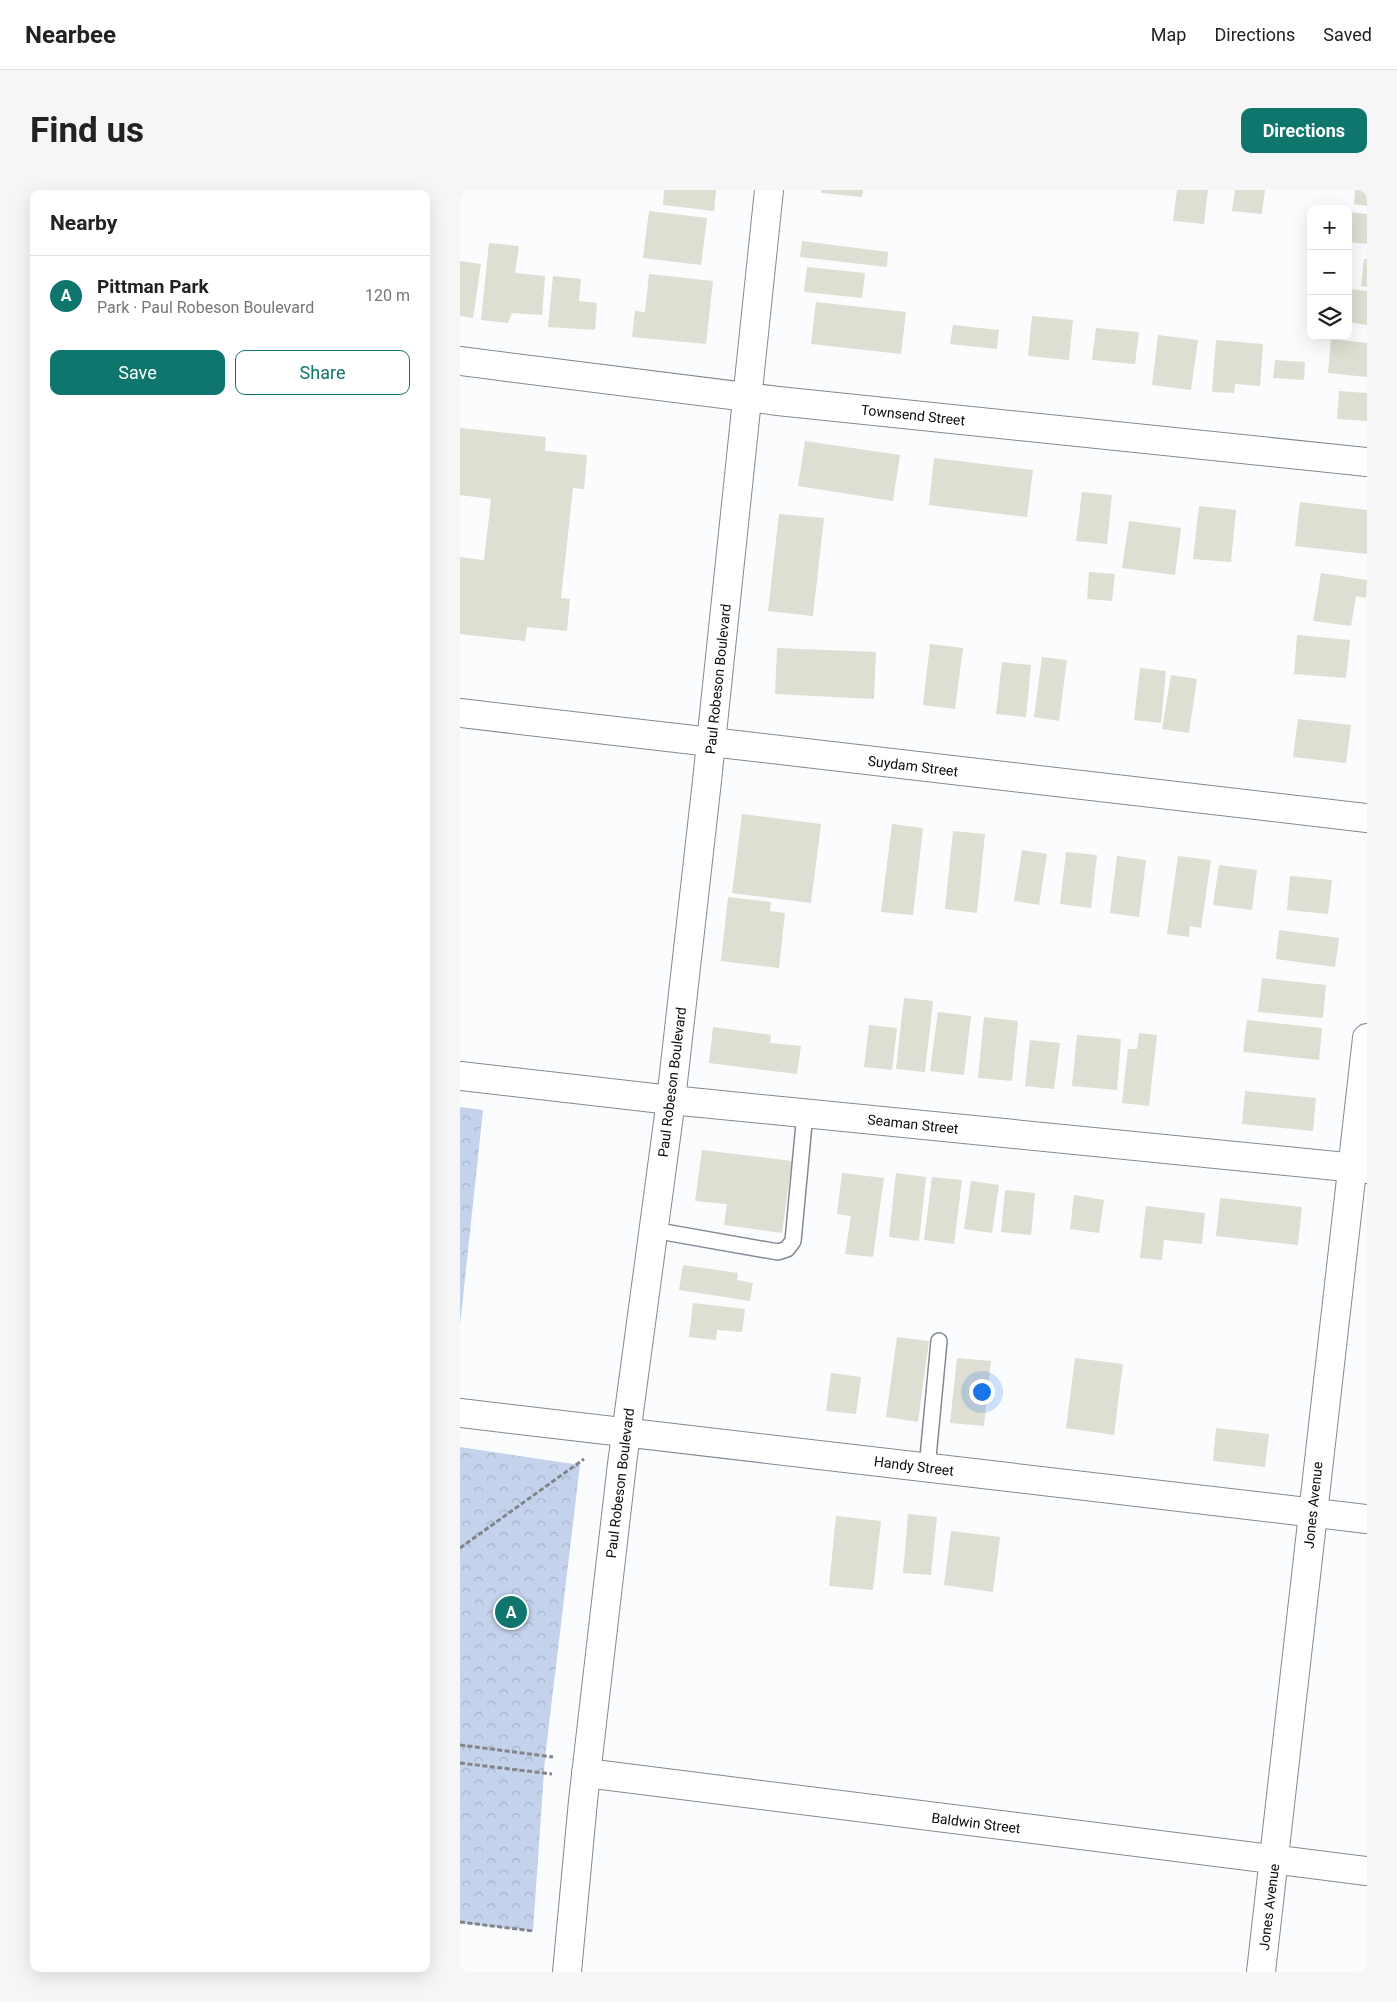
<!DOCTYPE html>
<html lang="en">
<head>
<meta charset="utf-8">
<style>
	body { margin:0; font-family:Roboto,sans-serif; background:#f6f6f6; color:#222 }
	.controls { position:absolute; right:15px; top:15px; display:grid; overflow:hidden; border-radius:10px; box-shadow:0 5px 20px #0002 }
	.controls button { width:45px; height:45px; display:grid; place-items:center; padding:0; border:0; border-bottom:1px solid #e0e0e0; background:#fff; color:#222; font:25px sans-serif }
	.you { position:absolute; left:521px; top:1201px; width:18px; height:18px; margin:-12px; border:4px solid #fff; border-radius:50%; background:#1a73e8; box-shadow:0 0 0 8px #1a73e833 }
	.badge { display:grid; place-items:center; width:32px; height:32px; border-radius:50%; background:#0f766e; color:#fff; font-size:16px; font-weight:700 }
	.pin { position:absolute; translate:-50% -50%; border:2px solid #fff; box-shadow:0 1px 5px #0006 }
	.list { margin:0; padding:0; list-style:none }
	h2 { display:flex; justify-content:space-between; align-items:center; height:65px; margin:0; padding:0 20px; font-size:21px }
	h2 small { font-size:16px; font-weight:400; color:#767676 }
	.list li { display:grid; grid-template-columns:32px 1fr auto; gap:15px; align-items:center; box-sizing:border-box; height:80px; padding:0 20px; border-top:1px solid #e0e0e0 }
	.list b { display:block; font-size:19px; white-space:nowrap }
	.list p { margin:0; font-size:16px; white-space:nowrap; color:#767676 }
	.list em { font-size:16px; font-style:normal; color:#767676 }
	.actions { display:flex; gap:10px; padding:15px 20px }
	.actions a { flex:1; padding:11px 0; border:1px solid #0f766e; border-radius:10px; text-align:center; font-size:18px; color:#0f766e }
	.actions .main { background:#0f766e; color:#fff }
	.icon { flex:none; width:28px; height:28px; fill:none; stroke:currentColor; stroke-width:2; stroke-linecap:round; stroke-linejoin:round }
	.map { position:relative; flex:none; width:907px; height:1782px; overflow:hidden; border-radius:10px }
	header { display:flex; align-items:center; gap:30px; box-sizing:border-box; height:70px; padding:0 25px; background:#fff; border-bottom:1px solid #e0e0e0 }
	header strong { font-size:24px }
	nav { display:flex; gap:28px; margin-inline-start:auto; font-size:18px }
	.intro { display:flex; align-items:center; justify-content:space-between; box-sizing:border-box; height:120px; padding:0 30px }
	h1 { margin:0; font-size:35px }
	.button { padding:12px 22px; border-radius:10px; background:#0f766e; color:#fff; font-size:18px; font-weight:700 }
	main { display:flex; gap:30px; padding:0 30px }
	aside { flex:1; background:#fff; border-radius:10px; box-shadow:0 5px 20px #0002 }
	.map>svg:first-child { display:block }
	.park { fill:url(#park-crowns) }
	.building { fill:#deded2 }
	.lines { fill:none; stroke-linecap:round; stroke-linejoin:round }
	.service-casing { stroke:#838993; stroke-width:18 }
	.minor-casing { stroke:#838993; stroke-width:30 }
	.tertiary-casing { stroke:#838993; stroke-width:30 }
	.path { stroke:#828487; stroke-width:3; stroke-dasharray:5 2.5; stroke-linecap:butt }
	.service { stroke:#fff; stroke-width:15 }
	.minor { stroke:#fff; stroke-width:28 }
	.tertiary { stroke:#fff; stroke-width:28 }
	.labels { text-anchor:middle; stroke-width:4; stroke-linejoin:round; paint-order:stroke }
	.street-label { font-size:14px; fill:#090b0f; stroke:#fff }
</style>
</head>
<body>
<header>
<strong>Nearbee</strong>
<nav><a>Map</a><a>Directions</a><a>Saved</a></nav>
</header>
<div class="intro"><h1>Find us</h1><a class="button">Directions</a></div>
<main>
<aside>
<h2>Nearby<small></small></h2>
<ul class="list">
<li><span class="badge">A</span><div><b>Pittman Park</b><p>Park · Paul Robeson Boulevard</p></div><em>120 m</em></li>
</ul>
<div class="actions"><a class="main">Save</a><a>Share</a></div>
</aside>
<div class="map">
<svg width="907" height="1782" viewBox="0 0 907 1782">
	<defs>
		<pattern id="park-crowns" width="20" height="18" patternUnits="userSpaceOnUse" patternTransform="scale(1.25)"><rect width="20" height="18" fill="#c4d2ec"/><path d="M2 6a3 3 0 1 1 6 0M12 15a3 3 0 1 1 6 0" fill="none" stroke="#a7b3c9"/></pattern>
	</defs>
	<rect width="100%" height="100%" fill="#fbfcfe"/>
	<g class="park">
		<polygon points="0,917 23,920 0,1135"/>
		<polygon points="0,1257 120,1275 85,1568 73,1741 0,1733"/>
	</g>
	<g class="building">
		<polygon points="204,0 256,0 254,21 203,15"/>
		<polygon points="361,0 403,0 402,7 361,3"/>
		<polygon points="717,0 748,0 744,34 713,31"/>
		<polygon points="775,0 805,0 802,24 772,21"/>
		<polygon points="895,0 907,0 907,16 894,14"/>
		<polygon points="189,21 247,28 241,75 183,68"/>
		<polygon points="890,22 907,24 907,54 888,52"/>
		<polygon points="342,51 428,62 427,77 340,67"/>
		<polygon points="29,53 59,56 55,83 85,86 82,125 52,123 48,133 21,130"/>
		<polygon points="904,69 907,69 907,97 901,96"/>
		<polygon points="0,71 21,74 13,128 0,126"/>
		<polygon points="347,77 405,83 402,108 344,102"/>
		<polygon points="189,84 253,91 246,154 172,147 175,121 185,122"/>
		<polygon points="93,86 121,89 119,111 137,113 135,140 88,137"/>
		<polygon points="888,99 907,101 907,135 888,132"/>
		<polygon points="356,112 446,122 441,164 351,154"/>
		<polygon points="572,126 613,130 609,170 568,166"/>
		<polygon points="493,135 539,140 537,159 490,154"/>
		<polygon points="636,138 679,142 675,174 632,170"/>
		<polygon points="698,145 738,150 731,200 692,195"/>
		<polygon points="871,149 907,153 907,187 868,183"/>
		<polygon points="756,150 803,154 800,196 775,194 774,203 752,202"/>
		<polygon points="815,170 845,172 844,190 813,188"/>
		<polygon points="879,201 907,203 907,231 877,229"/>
		<polygon points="0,238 86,247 85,261 127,265 124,299 113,298 101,408 110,409 107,441 67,437 65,451 0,444 0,367 24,370 31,309 0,305"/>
		<polygon points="345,251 440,265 433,311 338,296"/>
		<polygon points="474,268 573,280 567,327 469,315"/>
		<polygon points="622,302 652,305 647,354 616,351"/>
		<polygon points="840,312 907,320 907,364 835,356"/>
		<polygon points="739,316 776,320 771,372 733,369"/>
		<polygon points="319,324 364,328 353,426 308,421"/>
		<polygon points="669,331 721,338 715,385 662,378"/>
		<polygon points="629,382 655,384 652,411 627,409"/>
		<polygon points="861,383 907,390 906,408 896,406 891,436 853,431"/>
		<polygon points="837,445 890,450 886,488 834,484"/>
		<polygon points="470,454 503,458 495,519 463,515"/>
		<polygon points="317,458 416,462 414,509 315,504"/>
		<polygon points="582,467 607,470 599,531 574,527"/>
		<polygon points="542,472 571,475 566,527 536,524"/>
		<polygon points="680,478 706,481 701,533 674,530"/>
		<polygon points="711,485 737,489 729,543 702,539"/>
		<polygon points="838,529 891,535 886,573 833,567"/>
		<polygon points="282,624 361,634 351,713 272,703"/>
		<polygon points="432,634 463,638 453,725 421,722"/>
		<polygon points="493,641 525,644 517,723 485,719"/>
		<polygon points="562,660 587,664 579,715 554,711"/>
		<polygon points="606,662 637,665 631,718 600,714"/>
		<polygon points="657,666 686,670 679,727 650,723"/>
		<polygon points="718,666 751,670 741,738 730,736 729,747 707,744"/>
		<polygon points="759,675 797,680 792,720 753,715"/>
		<polygon points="830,686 872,690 868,724 827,720"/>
		<polygon points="268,707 311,712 310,721 325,723 319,778 261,771"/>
		<polygon points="819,740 879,748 875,777 816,769"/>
		<polygon points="802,788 866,795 863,828 798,822"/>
		<polygon points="444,808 473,811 465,882 436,879"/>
		<polygon points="478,822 511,826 504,885 470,881"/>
		<polygon points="524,827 558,831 552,891 518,888"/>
		<polygon points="787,830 862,838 859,870 783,862"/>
		<polygon points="409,835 437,838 432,880 404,877"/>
		<polygon points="253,837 311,845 310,853 341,856 337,884 249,873"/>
		<polygon points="679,843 697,845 689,916 662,913 668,859 677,859"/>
		<polygon points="617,845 661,849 657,900 612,896"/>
		<polygon points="570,850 600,853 594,899 565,896"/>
		<polygon points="785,901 856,908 853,941 782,934"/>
		<polygon points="242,960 332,971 322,1043 264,1035 267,1014 235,1011"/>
		<polygon points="382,983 424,988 413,1067 385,1064 391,1026 377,1024"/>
		<polygon points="436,983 466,987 459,1051 429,1047"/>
		<polygon points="472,987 502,990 494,1054 464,1050"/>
		<polygon points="511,991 539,995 532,1043 504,1039"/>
		<polygon points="545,1000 575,1003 571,1045 541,1042"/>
		<polygon points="614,1005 644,1010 639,1043 610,1039"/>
		<polygon points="760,1008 842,1017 838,1055 756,1046"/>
		<polygon points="686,1016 745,1023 742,1054 704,1050 702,1070 680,1068"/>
		<polygon points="223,1075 278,1083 277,1090 293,1093 290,1111 219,1100"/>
		<polygon points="233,1113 285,1119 282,1142 257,1140 256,1150 229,1147"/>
		<polygon points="437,1147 469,1151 458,1232 426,1227"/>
		<polygon points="497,1168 531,1171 524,1236 490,1233"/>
		<polygon points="615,1168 663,1174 654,1245 606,1238"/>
		<polygon points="371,1183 401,1187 396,1224 366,1221"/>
		<polygon points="756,1238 809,1244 805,1277 753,1271"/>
		<polygon points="448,1324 477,1327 471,1385 443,1383"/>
		<polygon points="376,1326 421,1331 413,1400 369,1396"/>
		<polygon points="491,1341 540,1347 533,1402 484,1395"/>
	</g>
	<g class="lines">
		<g class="service-casing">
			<g id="service">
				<polyline points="193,1040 318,1062 327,1059 333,1051 345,923"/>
				<polyline points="467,1278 479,1151"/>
			</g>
		</g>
		<g class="minor-casing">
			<g id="minor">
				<polyline points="0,171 318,211 907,272"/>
				<polyline points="251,552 907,628"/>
				<polyline points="0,886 211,910 907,979"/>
				<polyline points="0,1223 907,1329"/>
				<polyline points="126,1583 907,1681"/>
				<polyline points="801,1782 907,848"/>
			</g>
		</g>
		<g class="tertiary-casing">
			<g id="tertiary">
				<polyline points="0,523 251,552"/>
				<polyline points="107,1782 123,1611 162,1274 211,910 247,591 309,0"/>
			</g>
		</g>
		<g class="path">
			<polyline points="0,1358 124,1269"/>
			<polyline points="0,1555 93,1567"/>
			<polyline points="0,1573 92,1584"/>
			<polyline points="0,1732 73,1741"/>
		</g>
		<use href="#service" class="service"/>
		<use href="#minor" class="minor"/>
		<use href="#tertiary" class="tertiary"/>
	</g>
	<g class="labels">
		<g class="street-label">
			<text transform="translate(453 225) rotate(6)" y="5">Townsend Street</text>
			<text transform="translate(258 489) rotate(-84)" y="5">Paul Robeson Boulevard</text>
			<text transform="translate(453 576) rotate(7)" y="5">Suydam Street</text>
			<text transform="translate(212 892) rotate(-83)" y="5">Paul Robeson Boulevard</text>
			<text transform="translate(453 934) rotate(6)" y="5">Seaman Street</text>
			<text transform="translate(454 1276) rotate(7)" y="5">Handy Street</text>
			<text transform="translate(160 1293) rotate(-83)" y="5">Paul Robeson Boulevard</text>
			<text transform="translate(853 1315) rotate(-84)" y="5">Jones Avenue</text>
			<text transform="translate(516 1633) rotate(7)" y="5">Baldwin Street</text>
			<text transform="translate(809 1717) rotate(-83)" y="5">Jones Avenue</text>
		</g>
	</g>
</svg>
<div class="controls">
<button>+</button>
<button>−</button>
<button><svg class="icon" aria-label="layers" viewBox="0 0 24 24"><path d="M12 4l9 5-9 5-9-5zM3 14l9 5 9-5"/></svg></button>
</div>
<div class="you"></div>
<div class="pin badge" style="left:51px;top:1422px">A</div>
</div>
</main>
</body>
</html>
